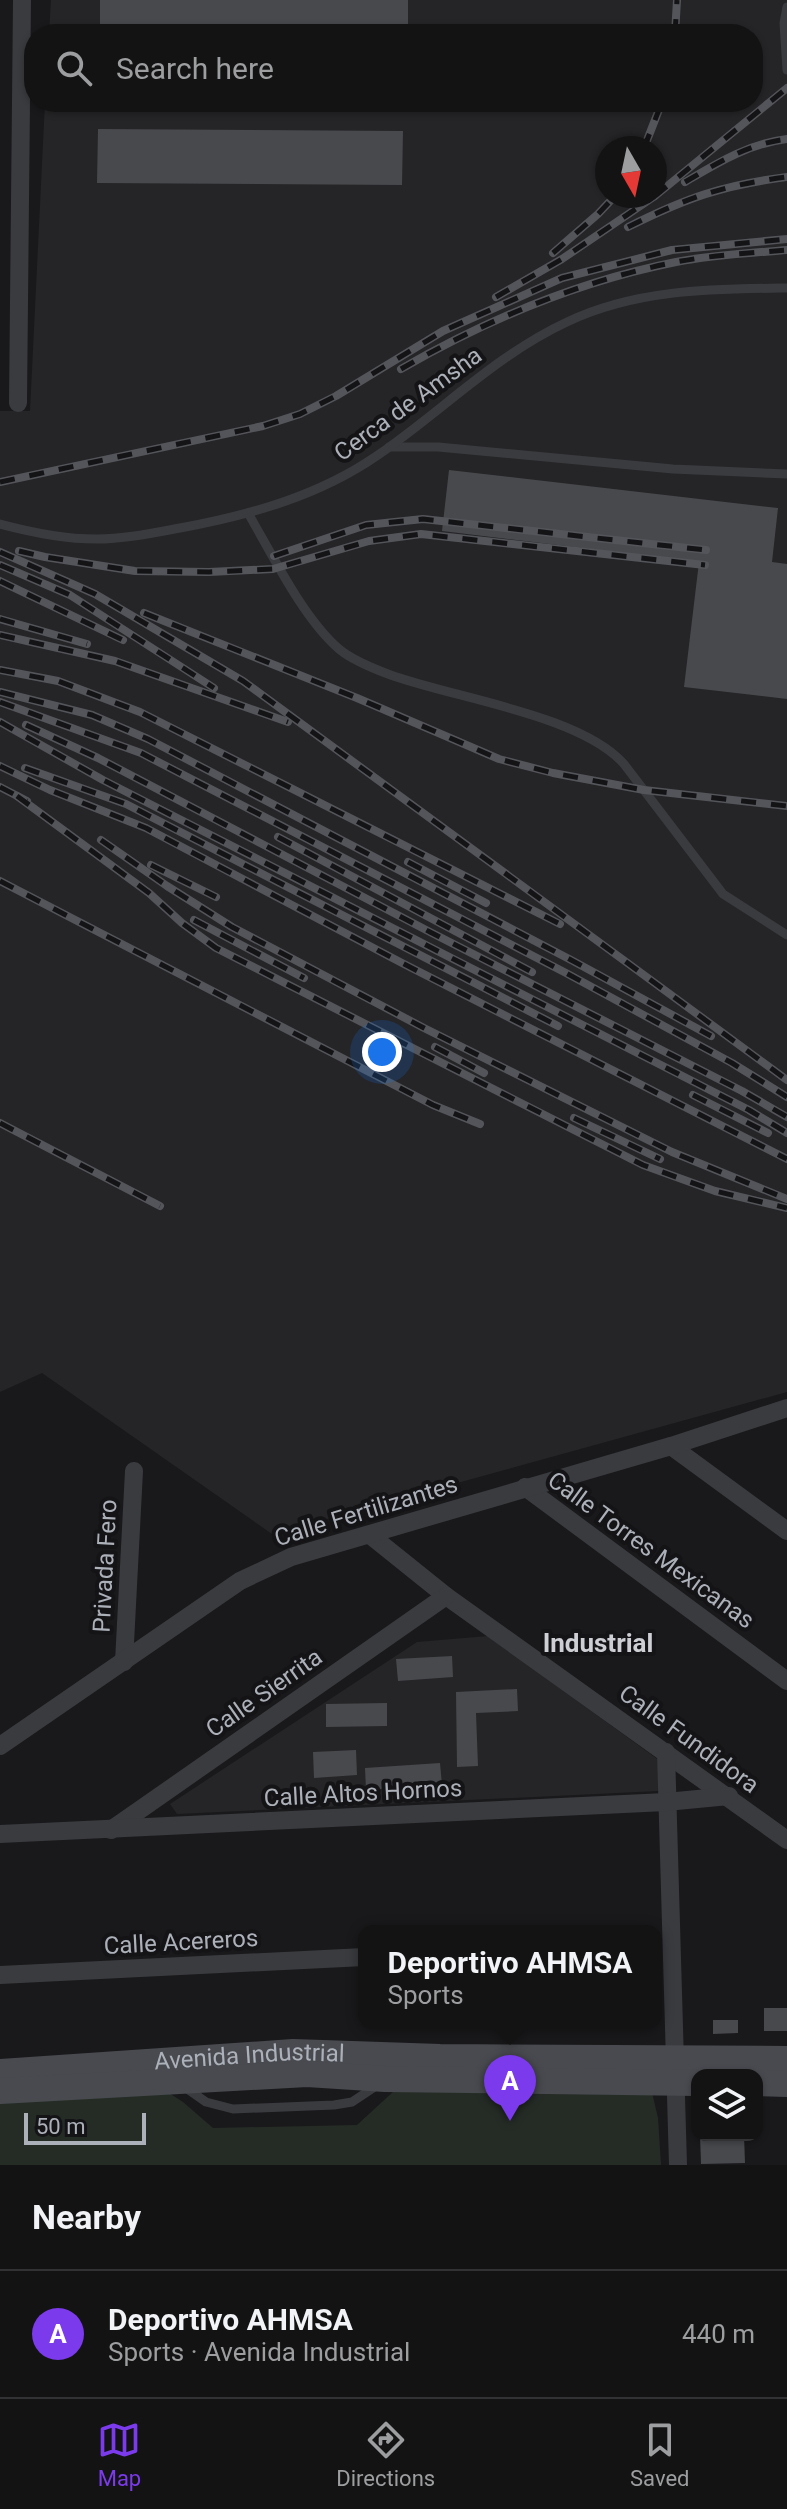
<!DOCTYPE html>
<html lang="en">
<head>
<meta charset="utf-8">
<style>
	body { margin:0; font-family:Roboto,sans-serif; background:#202022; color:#f1f3f6 }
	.controls { position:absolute; right:24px; bottom:24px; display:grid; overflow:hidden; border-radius:16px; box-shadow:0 2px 6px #0004 }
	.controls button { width:72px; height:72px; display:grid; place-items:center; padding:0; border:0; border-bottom:2px solid #323234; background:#131314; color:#f1f3f6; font:40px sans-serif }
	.compass { position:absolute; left:595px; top:136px; width:72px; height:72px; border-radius:50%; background:#131314; box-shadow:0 2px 6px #0004; rotate:171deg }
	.scale { position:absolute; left:24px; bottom:20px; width:122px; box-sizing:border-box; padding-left:8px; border:4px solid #acb0b9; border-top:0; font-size:22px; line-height:28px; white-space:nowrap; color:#acb0b9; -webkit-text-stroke:6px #141416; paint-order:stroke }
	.you { position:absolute; left:382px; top:1052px; width:28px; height:28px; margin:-20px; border:6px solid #fff; border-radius:50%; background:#1a73e8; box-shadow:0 0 0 12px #1a73e833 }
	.badge { display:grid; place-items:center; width:52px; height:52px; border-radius:50%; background:#7c3aed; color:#fff; font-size:26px; font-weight:700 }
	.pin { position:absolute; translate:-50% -66px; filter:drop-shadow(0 2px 4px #0008) }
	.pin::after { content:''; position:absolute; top:42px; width:28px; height:24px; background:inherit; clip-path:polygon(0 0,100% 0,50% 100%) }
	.popup { position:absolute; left:358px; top:1925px; width:304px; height:104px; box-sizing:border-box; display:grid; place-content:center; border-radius:16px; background:#131314; filter:drop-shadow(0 2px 6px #0005); font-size:26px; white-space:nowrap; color:#9d9ea0 }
	.popup b { font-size:30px; color:#f1f3f6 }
	.popup::after { content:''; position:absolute; left:50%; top:100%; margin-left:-16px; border:16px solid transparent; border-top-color:#131314 }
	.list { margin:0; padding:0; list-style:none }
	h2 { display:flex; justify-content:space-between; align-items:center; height:104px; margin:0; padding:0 32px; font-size:34px }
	h2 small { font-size:26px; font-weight:400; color:#9d9ea0 }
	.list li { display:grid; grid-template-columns:52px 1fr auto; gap:24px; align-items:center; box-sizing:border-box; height:128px; padding:0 32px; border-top:2px solid #323234 }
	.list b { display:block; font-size:30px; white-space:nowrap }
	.list p { margin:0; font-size:26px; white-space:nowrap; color:#9d9ea0 }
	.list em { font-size:26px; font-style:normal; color:#9d9ea0 }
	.icon { flex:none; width:44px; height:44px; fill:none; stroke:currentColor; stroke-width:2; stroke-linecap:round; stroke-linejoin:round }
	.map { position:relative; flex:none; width:787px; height:2165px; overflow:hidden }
	.search { position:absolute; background:#131314; box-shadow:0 2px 6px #0004; left:24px; right:24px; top:24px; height:88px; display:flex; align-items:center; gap:20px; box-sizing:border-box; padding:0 28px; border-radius:32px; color:#9d9ea0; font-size:30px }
	.sheet { height:232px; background:#131314 }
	nav { display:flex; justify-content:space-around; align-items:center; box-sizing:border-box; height:112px; border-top:2px solid #323234; background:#131314; font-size:22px; color:#9d9ea0 }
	nav a { display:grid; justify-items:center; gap:4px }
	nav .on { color:#7c3aed }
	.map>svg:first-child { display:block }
	.built { fill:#252527; fill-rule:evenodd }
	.green { fill:#252c26 }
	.building { fill:#48494d }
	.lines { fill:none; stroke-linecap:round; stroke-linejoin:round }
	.lane { stroke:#3a3b3f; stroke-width:9 }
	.street { stroke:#3a3b3f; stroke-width:18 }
	.secondary { stroke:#484a4f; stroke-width:26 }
	.rail-casing { stroke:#53555a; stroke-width:8 }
	.rail { stroke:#141416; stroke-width:5; stroke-dasharray:15; stroke-linecap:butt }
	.labels { text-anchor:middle; stroke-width:8; stroke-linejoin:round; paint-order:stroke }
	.street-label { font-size:24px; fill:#acb0b9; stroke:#141416 }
	.neighbourhood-label { font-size:26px; font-weight:bold; fill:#cdcfd5; stroke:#141416 }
</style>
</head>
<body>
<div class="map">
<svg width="787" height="2165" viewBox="0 0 787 2165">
	<rect width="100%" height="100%" fill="#19191b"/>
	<g class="built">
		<path d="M51 0H787V1392L272 1534 42 1373 0 1392V411H30L45 102H753V34H49ZM607 148H655V196H607Z"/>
		<polygon points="488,1636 660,1761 658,1791 177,1814 170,1804 417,1642"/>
	</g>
	<polygon class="green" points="406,2080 650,2084 658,2118 661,2165 0,2165 0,2096 158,2086 183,2102 213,2128 357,2125"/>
	<g class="building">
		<rect x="100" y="0" width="308" height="34"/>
		<polygon points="98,129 403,131 402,185 97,183"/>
		<polygon points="449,470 778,508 772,562 787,564 787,699 684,687 699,562 442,531"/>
		<polygon points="452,1656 453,1677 398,1681 396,1659"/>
		<polygon points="517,1689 518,1711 476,1713 478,1766 457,1767 456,1692"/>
		<polygon points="387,1703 387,1726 326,1727 326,1704"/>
		<polygon points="356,1750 357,1775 314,1778 313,1752"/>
		<polygon points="440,1763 442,1785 366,1790 365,1768"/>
		<rect x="764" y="2008" width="23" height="23"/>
		<polygon points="713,2020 738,2020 738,2033 713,2034"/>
		<polygon points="700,2135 744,2135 745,2163 701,2164"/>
	</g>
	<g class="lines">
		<g class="lane">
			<polyline points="787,7 784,23 787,70"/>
			<polyline points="389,447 438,447 673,469 787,474"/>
			<path d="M248 513C272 554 303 618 339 649 352 660 372 668 388 674 452 698 580 714 624 764L723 894 787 935"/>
			<path d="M0 524C30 532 65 539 96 539 124 539 153 533 180 528 250 515 319 496 378 455 442 411 496 355 567 322 636 289 712 289 787 288"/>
			<polyline points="186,2088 206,2102 233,2109 334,2105 352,2102 379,2084"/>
		</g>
		<g class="street">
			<polyline points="18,403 22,0"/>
			<polyline points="671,1446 787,1531"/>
			<polyline points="525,1487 787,1681"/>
			<polyline points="370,1535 446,1596 787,1840"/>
			<polyline points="124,1662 134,1471"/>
			<polyline points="0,1746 240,1581 291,1557 671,1446 787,1408"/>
			<polyline points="666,1752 678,2165"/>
			<polyline points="111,1830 446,1596"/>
			<polyline points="0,1834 666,1802 729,1796"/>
			<polyline points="0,1975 364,1957"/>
		</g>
		<g class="secondary">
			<path id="s1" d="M0 2072 293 2052 440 2057 787 2059"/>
			<polyline points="757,2083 787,2084"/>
			<polyline points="0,2091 307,2074 385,2079 697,2083"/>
		</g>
		<g class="rail-casing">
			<g id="rail">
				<polyline points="675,34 677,0"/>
				<polyline points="644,148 662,102"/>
				<path d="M685 182C719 162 748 144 787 139"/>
				<polyline points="655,196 787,88"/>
				<path d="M628 227C686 198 723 185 787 177"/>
				<polyline points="553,253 598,214 615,196"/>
				<polyline points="496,297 562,259 655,196"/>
				<path d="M401 369C486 320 580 281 676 262 712 255 751 253 787 250"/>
				<polyline points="0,482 263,426 300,414 336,396 443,331 562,278 672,250 787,239"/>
				<polyline points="19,551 45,557 135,571 209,572 273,569 369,541 421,534 705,565"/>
				<polyline points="0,552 95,594 243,681 787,1080"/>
				<polyline points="274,556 366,525 423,519 706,550"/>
				<polyline points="0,565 70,595 214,688"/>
				<polyline points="0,581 123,640"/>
				<polyline points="144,613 357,698 499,759 553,773 644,790 787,806"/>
				<polyline points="0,619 87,644"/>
				<polyline points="0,635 115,661 288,722"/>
				<polyline points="0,670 58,681 140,712 560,924"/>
				<polyline points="0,692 92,715 148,739 573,961 711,1036"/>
				<polyline points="0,702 141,753 566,973 732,1063 787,1097"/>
				<polyline points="0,722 103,780 749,1110 787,1133"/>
				<polyline points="26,725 98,758 430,932 742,1091 787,1117"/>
				<polyline points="0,766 50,790 146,828 402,963 787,1159"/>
				<polyline points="25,768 126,804 558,1026"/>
				<polyline points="0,787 27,801"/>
				<polyline points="17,796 149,893 182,923 216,948 643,1165 715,1191 787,1208"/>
				<polyline points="278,837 532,972"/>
				<polyline points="101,840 167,886 232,927 424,1028 672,1152 787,1199"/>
				<polyline points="408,862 486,903"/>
				<polyline points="151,865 216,897"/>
				<polyline points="0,881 433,1105 480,1124"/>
				<polyline points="194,920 304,978"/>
				<polyline points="435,1047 484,1073"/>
				<polyline points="693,1095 768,1133"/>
				<polyline points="574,1118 660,1159"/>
				<polyline points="0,1123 160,1206"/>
			</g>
		</g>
		<use href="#rail" class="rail"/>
	</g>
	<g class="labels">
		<g class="street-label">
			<text transform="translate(408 404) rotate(-36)" y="8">Cerca de Amsha</text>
			<text transform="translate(366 1511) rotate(-17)" y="8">Calle Fertilizantes</text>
			<text transform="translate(651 1550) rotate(36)" y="8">Calle Torres Mexicanas</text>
			<text transform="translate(105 1566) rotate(-87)" y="8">Privada Fero</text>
			<text transform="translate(264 1693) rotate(-35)" y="8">Calle Sierrita</text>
			<text transform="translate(689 1739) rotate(36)" y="8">Calle Fundidora</text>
			<text transform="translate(363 1793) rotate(-3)" y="8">Calle Altos Hornos</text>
			<text transform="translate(181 1942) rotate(-3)" y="8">Calle Acereros</text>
			<text dy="8" stroke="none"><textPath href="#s1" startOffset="250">Avenida Industrial</textPath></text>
		</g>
		<g class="neighbourhood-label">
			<text x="598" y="1652">Industrial</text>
		</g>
	</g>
</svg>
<div class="controls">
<button><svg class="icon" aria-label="layers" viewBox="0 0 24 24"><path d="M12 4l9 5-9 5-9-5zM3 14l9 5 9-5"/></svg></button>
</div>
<svg class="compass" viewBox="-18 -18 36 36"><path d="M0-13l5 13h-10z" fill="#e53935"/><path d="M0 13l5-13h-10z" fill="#9d9ea0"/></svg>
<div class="scale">50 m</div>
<div class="you"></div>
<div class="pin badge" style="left:510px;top:2121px">A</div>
<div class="popup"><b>Deportivo AHMSA</b>Sports</div>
<div class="search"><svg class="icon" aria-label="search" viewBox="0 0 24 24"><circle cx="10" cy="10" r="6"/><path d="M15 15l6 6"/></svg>Search here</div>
</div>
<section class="sheet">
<h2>Nearby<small></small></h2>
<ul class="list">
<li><span class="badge">A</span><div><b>Deportivo AHMSA</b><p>Sports · Avenida Industrial</p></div><em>440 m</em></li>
</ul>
</section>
<nav>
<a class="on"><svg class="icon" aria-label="map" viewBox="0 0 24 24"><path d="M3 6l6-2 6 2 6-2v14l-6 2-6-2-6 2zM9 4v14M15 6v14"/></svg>Map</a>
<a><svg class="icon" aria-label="directions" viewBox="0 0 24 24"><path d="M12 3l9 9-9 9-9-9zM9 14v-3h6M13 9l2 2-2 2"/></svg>Directions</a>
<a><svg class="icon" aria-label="saved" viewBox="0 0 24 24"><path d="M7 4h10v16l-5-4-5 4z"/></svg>Saved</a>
</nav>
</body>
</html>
